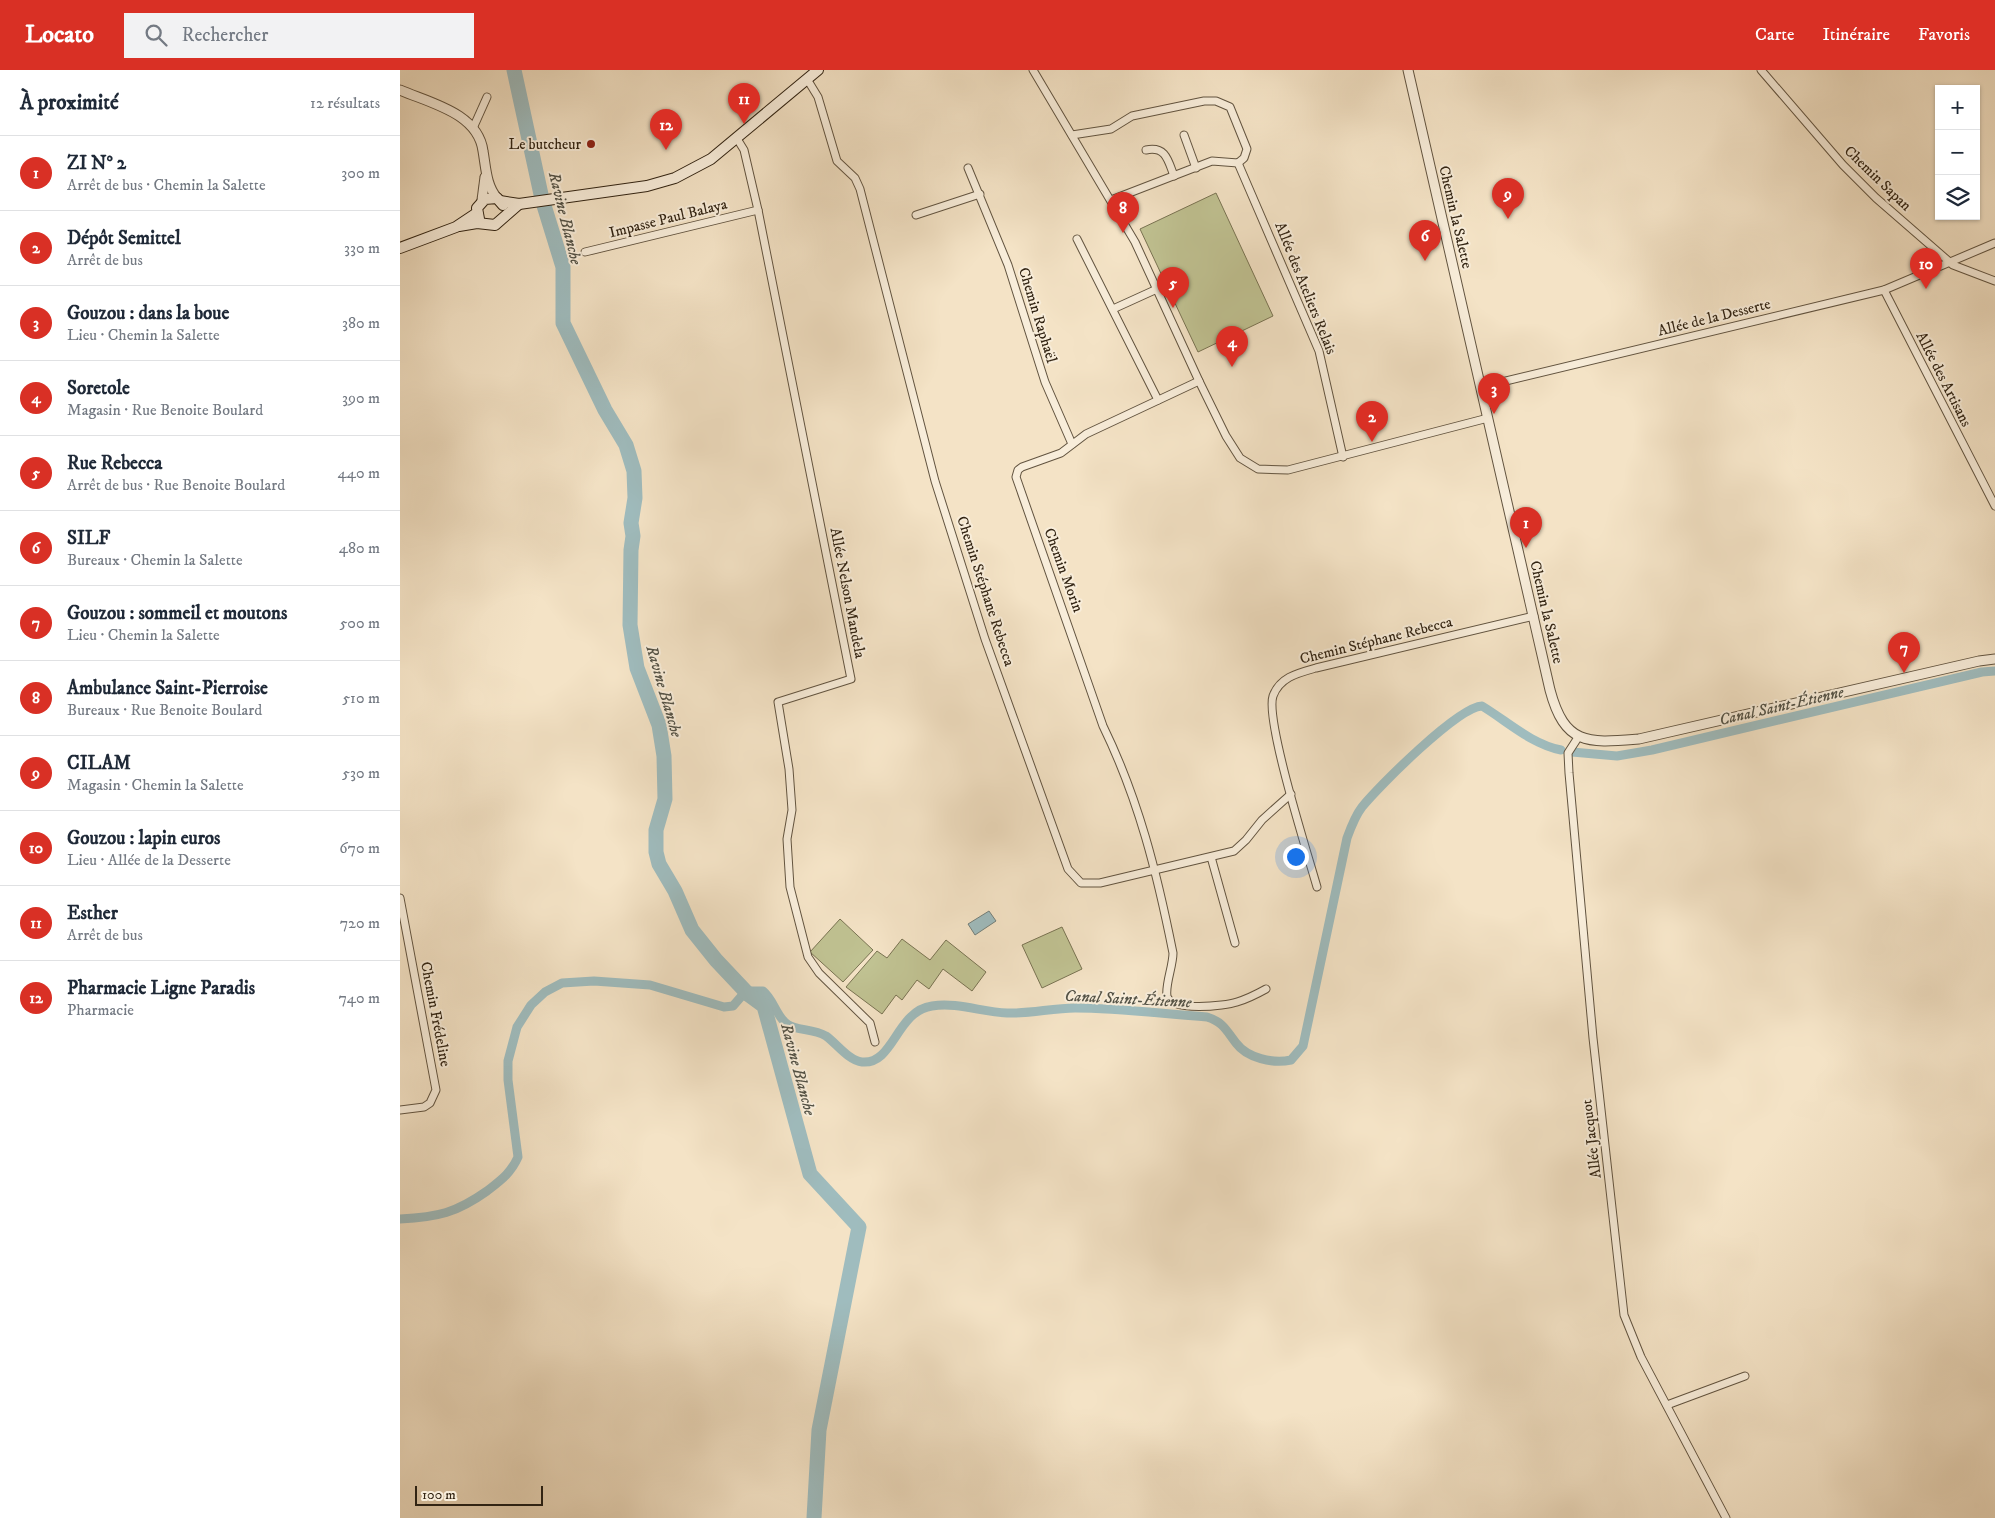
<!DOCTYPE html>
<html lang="fr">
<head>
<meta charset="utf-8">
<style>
	body { margin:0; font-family:"IM FELL DW Pica",serif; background:#f2f2f3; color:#1f2937 }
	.controls { position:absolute; right:15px; top:15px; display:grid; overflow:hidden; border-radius:0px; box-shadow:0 1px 4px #0004 }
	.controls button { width:45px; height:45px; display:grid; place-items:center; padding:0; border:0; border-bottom:1px solid #e0e1e3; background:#fff; color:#1f2937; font:25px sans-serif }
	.scale { position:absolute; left:15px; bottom:12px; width:128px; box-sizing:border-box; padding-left:5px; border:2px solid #322413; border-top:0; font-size:14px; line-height:18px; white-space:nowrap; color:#322413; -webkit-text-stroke:4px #f8edda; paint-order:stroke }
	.you { position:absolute; left:895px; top:786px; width:18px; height:18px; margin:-12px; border:4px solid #fff; border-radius:50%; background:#1a73e8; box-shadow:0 0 0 8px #1a73e833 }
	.badge { display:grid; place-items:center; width:32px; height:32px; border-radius:50%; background:#d93025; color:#fff; font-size:16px; font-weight:700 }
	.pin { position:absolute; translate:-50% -41px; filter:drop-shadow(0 1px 2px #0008) }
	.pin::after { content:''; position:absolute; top:26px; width:18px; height:15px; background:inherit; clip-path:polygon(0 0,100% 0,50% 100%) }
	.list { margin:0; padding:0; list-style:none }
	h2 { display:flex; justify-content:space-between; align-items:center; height:65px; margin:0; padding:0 20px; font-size:21px }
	h2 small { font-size:16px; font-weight:400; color:#747a83 }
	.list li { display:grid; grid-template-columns:32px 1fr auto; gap:15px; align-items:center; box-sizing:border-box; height:75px; padding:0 20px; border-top:1px solid #e0e1e3 }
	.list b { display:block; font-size:19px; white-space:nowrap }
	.list p { margin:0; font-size:16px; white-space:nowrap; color:#747a83 }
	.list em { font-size:16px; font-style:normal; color:#747a83 }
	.icon { flex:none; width:28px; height:28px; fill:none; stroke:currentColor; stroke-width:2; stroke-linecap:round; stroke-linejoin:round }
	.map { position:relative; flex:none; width:1595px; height:1448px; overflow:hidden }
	header { display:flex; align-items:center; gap:30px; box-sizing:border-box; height:70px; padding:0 25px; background:#d93025; color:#fff }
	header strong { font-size:24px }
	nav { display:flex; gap:28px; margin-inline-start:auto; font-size:18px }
	.search { width:350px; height:45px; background:#f2f2f3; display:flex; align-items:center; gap:12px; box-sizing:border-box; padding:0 18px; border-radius:0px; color:#747a83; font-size:19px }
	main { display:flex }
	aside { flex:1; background:#fff }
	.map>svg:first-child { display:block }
	.green { fill:#c0c292; stroke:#797352 }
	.water { fill:#9fbcbe; stroke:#737f7a }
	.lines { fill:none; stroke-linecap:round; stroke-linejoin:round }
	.canal { stroke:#9fbcbe; stroke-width:9 }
	.river { stroke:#9fbcbe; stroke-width:15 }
	.minor-casing { stroke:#625440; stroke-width:9 }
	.tertiary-casing { stroke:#625440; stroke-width:11 }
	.secondary-casing { stroke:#322413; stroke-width:12 }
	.minor { stroke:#f8edda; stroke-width:7 }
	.tertiary { stroke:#f8edda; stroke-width:9 }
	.secondary { stroke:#f8edda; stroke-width:10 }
	.poi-dot { fill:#8f2418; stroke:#f8edda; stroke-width:2 }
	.labels { text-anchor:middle; stroke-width:4; stroke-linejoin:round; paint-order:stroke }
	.poi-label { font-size:15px; fill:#322413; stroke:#f8edda; text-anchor:end }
	.street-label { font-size:15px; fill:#322413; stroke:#f8edda }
	.water-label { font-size:16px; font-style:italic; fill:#535246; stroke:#f8edda }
</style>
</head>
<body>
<header>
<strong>Locato</strong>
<div class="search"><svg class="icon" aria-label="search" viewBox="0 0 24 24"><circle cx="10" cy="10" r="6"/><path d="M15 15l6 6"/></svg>Rechercher</div>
<nav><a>Carte</a><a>Itinéraire</a><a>Favoris</a></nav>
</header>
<main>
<aside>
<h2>À proximité<small>12 résultats</small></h2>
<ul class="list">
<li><span class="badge">1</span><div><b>ZI N° 2</b><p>Arrêt de bus · Chemin la Salette</p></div><em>300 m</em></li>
<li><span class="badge">2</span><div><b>Dépôt Semittel</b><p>Arrêt de bus</p></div><em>330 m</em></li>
<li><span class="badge">3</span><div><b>Gouzou : dans la boue</b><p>Lieu · Chemin la Salette</p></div><em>380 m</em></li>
<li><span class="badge">4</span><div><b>Soretole</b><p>Magasin · Rue Benoite Boulard</p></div><em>390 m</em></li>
<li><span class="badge">5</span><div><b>Rue Rebecca</b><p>Arrêt de bus · Rue Benoite Boulard</p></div><em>440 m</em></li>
<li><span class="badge">6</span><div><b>SILF</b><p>Bureaux · Chemin la Salette</p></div><em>480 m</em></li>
<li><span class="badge">7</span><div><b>Gouzou : sommeil et moutons</b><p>Lieu · Chemin la Salette</p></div><em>500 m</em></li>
<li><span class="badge">8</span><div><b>Ambulance Saint-Pierroise</b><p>Bureaux · Rue Benoite Boulard</p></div><em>510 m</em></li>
<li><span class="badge">9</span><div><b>CILAM</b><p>Magasin · Chemin la Salette</p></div><em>530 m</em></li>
<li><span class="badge">10</span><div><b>Gouzou : lapin euros</b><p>Lieu · Allée de la Desserte</p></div><em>670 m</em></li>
<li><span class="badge">11</span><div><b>Esther</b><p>Arrêt de bus</p></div><em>720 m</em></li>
<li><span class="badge">12</span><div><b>Pharmacie Ligne Paradis</b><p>Pharmacie</p></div><em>740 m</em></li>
</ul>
</aside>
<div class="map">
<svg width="1595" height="1448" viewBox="0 0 1595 1448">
	<rect width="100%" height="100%" fill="#f4e3c6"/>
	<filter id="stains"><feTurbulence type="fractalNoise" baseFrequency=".004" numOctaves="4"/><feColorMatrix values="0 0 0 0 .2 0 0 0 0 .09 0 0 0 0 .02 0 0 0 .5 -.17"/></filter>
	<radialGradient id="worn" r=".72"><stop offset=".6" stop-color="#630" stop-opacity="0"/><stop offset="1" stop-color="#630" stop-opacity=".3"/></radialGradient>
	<g class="green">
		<polygon points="816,123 873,246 798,282 740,159"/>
		<polygon points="440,849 473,880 443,912 410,882"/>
		<polygon points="662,857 682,899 642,918 622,875"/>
		<polygon points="502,869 530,890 546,870 586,902 572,921 543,899 529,919 517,910 502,930 496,925 482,944 446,917 477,881 487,888"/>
	</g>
	<polygon class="water" points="589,841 596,851 575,865 568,854"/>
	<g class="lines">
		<g class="canal">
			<polyline points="1172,682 1217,686 1252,680 1582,602 1595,601"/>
			<path d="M0 1149C38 1147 56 1143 87 1121 101 1110 111 1103 118 1087L108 1010V991L117 957 131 935 145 922 162 913 194 911 250 915 324 937 333 936 346 921H363C374 930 376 946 387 954 396 961 413 958 426 966 436 973 449 991 462 992 494 995 496 941 532 936 557 932 582 942 607 943 630 944 652 938 675 938 718 938 763 944 807 947 823 952 826 960 836 973 847 988 873 994 891 990L903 976 947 768C951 757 955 746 962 737 979 716 1058 637 1082 636 1107 651 1131 674 1161 680"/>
		</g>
		<polyline class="river" points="114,0 142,129 163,197 163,253 205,340 226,375 234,401 235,428 231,453 233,466 231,480 230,555 237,598 259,655 264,686 265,729 256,760 256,782 259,794 275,821 292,860 316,890 349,925 364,936 410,1104 459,1157 419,1360 414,1448"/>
		<g class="minor-casing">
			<g id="minor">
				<polyline points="633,0 735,172 799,311 826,366 840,388 858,399 888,400 1088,348"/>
				<polyline points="1361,0 1443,95 1476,128 1553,195 1595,211"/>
				<polyline points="407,9 418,27 437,91 455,108 460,119 535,411 585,569 668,799 681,813 700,813 834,781 846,770 862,750 891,724"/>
				<polyline points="74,56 87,27"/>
				<polyline points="672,65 711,59 732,46 804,31 816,31 830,37 847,79 844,88 838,93"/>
				<polyline points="784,65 796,98"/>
				<polyline points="336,67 344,80 358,140 451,609 378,632 389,699 392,740 387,769 390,817 408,887 419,903 470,953 475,972"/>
				<path d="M746 80C766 76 768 90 774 106"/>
				<polyline points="838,93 919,281 943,387"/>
				<polyline points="568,98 608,195 645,312 672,374"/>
				<polyline points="711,130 812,91 838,93"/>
				<polyline points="516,145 580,124"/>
				<polyline points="677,169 758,330"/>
				<polyline points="185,182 358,140"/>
				<polyline points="1484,220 1595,436"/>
				<polyline points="713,239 757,219"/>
				<path d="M799 311 686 364 661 383 622 397 618 400 616 407 703 656C739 730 757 803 773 883 773 896 765 915 767 926 771 942 825 936 837 932 847 929 857 924 866 919"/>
				<polyline points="1081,317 1484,220 1595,173"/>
				<polyline points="1179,666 1168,683 1169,703 1193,968 1224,1245 1241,1287 1326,1448"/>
				<polyline points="811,787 835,873"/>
				<path d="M917 817C908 785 865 650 873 626 880 607 898 603 916 598L1134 546"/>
				<polyline points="0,828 36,1020 30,1033 24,1037 0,1040"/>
				<polyline points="1267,1335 1345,1306"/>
			</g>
		</g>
		<g class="tertiary-casing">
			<g id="tertiary">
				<path d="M1008 0 1150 620C1165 676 1188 673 1239 669L1579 591 1595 589"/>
				<path d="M0 20C30 33 78 43 83 81 86 98 86 115 97 128"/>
				<polyline points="82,130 85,107"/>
			</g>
		</g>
		<g class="secondary-casing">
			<g id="secondary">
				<polyline points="100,131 119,134 247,116 275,108 311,89 418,0"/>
				<polyline points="79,149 77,138 85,129 97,128 103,135"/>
				<polyline points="59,156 77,153 95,155 119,134"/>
				<polyline points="0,178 56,157 77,143"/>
			</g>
		</g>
		<use href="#minor" class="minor"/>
		<use href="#tertiary" class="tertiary"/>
		<use href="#secondary" class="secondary"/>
	</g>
	<circle class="poi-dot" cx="191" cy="74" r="5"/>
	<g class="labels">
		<g class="poi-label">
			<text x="181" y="79">Le butcheur</text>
		</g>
		<g class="street-label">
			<text transform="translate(1478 108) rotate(44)" y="5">Chemin Sapan</text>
			<text transform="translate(1056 147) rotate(77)" y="5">Chemin la Salette</text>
			<text transform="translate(268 148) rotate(-14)" y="5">Impasse Paul Balaya</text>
			<text transform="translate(906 218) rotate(68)" y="5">Allée des Ateliers Relais</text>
			<text transform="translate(638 245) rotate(73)" y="5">Chemin Raphaël</text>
			<text transform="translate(1314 247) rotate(-14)" y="5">Allée de la Desserte</text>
			<text transform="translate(1544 309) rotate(63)" y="5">Allée des Artisans</text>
			<text transform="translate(664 500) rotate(70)" y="5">Chemin Morin</text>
			<text transform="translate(586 521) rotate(72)" y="5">Chemin Stéphane Rebecca</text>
			<text transform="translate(448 523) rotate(79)" y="5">Allée Nelson Mandela</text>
			<text transform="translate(1147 542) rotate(77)" y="5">Chemin la Salette</text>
			<text transform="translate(976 570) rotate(-14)" y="5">Chemin Stéphane Rebecca</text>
			<text transform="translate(36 944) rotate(79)" y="5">Chemin Frédeline</text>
			<text transform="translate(1191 1069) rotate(-97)" y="5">Allée Jacquot</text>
		</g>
		<g class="water-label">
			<text transform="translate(166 148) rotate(76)" y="6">Ravine Blanche</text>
			<text transform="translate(265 621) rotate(74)" y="6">Ravine Blanche</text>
			<text transform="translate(1381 635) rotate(-13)" y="6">Canal Saint-Étienne</text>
			<text transform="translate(728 928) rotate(3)" y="6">Canal Saint-Étienne</text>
			<text transform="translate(399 999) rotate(75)" y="6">Ravine Blanche</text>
		</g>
	</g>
	<rect width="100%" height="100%" filter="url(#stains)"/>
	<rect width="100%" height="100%" fill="url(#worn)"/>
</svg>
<div class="controls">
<button>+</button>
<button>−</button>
<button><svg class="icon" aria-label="layers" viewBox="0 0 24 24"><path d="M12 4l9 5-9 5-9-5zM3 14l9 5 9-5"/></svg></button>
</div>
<div class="scale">100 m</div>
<div class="you"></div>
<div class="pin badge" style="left:1126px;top:478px">1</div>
<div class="pin badge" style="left:972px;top:372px">2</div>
<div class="pin badge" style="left:1094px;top:344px">3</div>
<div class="pin badge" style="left:832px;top:297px">4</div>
<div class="pin badge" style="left:773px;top:238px">5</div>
<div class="pin badge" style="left:1025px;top:191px">6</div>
<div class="pin badge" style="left:1504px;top:603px">7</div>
<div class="pin badge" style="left:723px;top:163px">8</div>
<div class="pin badge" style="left:1108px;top:149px">9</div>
<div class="pin badge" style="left:1526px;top:219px">10</div>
<div class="pin badge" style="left:344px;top:54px">11</div>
<div class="pin badge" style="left:266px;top:80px">12</div>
</div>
</main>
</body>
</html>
